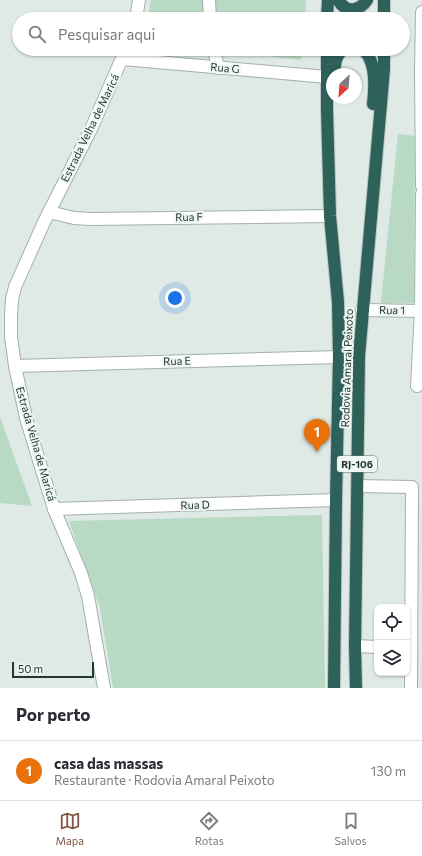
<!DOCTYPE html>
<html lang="pt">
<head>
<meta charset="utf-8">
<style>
	body { margin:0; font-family:Commissioner,sans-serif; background:#f7f7f7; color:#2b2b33 }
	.controls { position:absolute; right:12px; bottom:12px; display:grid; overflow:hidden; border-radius:8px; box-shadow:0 1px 3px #0004 }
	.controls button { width:36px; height:36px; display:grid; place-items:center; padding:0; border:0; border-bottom:1px solid #e1e1e2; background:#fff; color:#2b2b33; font:20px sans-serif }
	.compass { position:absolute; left:326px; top:68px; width:36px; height:36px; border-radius:50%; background:#fff; box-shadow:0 1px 3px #0004; rotate:206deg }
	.scale { position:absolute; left:12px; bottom:10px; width:82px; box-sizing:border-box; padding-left:4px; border:2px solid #213733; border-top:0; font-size:11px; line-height:14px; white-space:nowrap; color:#213733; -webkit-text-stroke:3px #eff6f3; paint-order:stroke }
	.you { position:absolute; left:175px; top:298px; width:14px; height:14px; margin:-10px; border:3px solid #fff; border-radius:50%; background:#1a73e8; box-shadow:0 0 0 6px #1a73e833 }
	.badge { display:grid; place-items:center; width:26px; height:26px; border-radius:50%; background:#805646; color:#fff; font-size:13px; font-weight:700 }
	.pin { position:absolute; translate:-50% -33px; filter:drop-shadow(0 1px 2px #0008) }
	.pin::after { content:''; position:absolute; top:21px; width:14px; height:12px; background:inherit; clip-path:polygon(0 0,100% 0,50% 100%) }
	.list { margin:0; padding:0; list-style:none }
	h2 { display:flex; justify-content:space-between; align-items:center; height:52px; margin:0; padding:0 16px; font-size:17px }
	h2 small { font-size:13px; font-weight:400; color:#7c7c81 }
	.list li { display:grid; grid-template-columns:26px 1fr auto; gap:12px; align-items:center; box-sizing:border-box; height:60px; padding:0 16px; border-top:1px solid #e1e1e2 }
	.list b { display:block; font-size:15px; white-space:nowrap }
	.list p { margin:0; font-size:13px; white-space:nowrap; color:#7c7c81 }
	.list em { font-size:13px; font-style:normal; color:#7c7c81 }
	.icon { flex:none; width:22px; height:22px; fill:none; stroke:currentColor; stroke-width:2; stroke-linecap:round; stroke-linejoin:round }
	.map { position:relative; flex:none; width:422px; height:688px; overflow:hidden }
	.search { position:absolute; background:#fff; box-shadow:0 1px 3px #0004; left:12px; right:12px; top:12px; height:44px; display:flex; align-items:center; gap:10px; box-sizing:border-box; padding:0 14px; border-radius:22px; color:#7c7c81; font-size:15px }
	.sheet { height:112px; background:#fff }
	nav { display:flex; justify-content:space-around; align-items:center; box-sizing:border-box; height:56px; border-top:1px solid #e1e1e2; background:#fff; font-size:11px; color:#7c7c81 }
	nav a { display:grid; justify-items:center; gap:2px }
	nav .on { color:#805646 }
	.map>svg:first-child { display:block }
	.green { fill:#b8d9c4 }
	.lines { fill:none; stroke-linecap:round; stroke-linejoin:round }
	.minor-casing { stroke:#a2b0ac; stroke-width:14 }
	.highway-casing { stroke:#bcc3c2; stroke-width:14 }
	.minor { stroke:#fff; stroke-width:12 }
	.highway { stroke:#2f615b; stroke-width:12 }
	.labels { text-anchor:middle; stroke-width:4; stroke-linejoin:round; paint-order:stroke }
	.shield { fill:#eff6f3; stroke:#5f706d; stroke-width:1 }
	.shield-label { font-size:10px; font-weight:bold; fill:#213733 }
	.street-label { font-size:11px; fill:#213733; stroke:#eff6f3 }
</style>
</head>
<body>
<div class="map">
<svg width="422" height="688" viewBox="0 0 422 688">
	<rect width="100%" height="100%" fill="#dfe9e5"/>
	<g class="green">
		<polygon points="151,0 306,0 305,19 148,19"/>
		<polygon points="211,49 302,49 301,60"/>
		<polygon points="398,134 415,136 414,303 381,303"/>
		<polygon points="0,417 32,506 0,503"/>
		<polygon points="322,515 325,688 113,688 100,608 69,521"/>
	</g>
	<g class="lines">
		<g class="minor-casing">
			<g id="minor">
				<polyline points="209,0 210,19"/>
				<polyline points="422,12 421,71 422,186"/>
				<polyline points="136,19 139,0"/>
				<polyline points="214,49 218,68"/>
				<polyline points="123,59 327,77"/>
				<polyline points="49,212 74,218 90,219 330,216"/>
				<polyline points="362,310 422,311"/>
				<polyline points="15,366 339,357"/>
				<polyline points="417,386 421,311 422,194"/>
				<polyline points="357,486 412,487 411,688"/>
				<polyline points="54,509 336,500"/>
				<polyline points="355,646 377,647"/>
				<polyline points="104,688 88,596 81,573 54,509 26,418 15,366 11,337 11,316 12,299 15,287 44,222 92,127 126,49"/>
			</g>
		</g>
		<g class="highway-casing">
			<g id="highway">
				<path d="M338 0C346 13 359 12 367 0"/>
				<polyline points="384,0 384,19"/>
				<polyline points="327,19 328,0"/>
				<polyline points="327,49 327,109 330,216 338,302 339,357 336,500 334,688"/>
				<path d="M362 49C377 60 375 87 373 104"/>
				<path d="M334 74C335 64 335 55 344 49"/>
				<polyline points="356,688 355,646 359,356 384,69 384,49"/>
			</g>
		</g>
		<use href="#minor" class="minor"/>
		<use href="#highway" class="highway"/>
	</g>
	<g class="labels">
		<rect class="shield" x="337" y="456" width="40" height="16" rx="3"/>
		<g class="shield-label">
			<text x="357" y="468">RJ-106</text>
		</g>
		<g class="street-label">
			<text transform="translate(225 68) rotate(5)" y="4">Rua G</text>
			<text transform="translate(90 128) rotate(-64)" y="4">Estrada Velha de Maricá</text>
			<text transform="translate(189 217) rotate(-1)" y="4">Rua F</text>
			<text transform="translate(392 310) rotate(1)" y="4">Rua 1</text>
			<text transform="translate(177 361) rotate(-2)" y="4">Rua E</text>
			<text transform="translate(347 368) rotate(-88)" y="4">Rodovia Amaral Peixoto</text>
			<text transform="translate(36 444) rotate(74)" y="4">Estrada Velha de Maricá</text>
			<text transform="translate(195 505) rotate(-2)" y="4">Rua D</text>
		</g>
	</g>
</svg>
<div class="controls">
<button><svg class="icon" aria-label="locate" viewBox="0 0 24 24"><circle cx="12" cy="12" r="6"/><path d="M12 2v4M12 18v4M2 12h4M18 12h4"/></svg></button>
<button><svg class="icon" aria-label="layers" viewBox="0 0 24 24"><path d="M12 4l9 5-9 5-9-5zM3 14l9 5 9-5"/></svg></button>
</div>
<svg class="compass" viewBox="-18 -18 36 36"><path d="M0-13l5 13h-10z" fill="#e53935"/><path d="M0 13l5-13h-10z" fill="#7c7c81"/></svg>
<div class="scale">50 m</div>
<div class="you"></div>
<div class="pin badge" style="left:317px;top:452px;background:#e8710a">1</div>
<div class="search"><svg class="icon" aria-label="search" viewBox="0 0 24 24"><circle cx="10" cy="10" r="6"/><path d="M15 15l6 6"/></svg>Pesquisar aqui</div>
</div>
<section class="sheet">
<h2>Por perto<small></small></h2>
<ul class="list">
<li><span class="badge" style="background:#e8710a">1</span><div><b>casa das massas</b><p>Restaurante · Rodovia Amaral Peixoto</p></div><em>130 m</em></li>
</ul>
</section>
<nav>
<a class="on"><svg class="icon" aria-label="map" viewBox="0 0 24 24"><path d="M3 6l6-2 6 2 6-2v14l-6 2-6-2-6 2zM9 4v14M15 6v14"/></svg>Mapa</a>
<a><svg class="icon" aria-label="directions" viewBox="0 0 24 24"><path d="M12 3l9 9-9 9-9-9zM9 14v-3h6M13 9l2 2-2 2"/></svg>Rotas</a>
<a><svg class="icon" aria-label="saved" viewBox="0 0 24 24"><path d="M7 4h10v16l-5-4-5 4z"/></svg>Salvos</a>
</nav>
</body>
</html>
